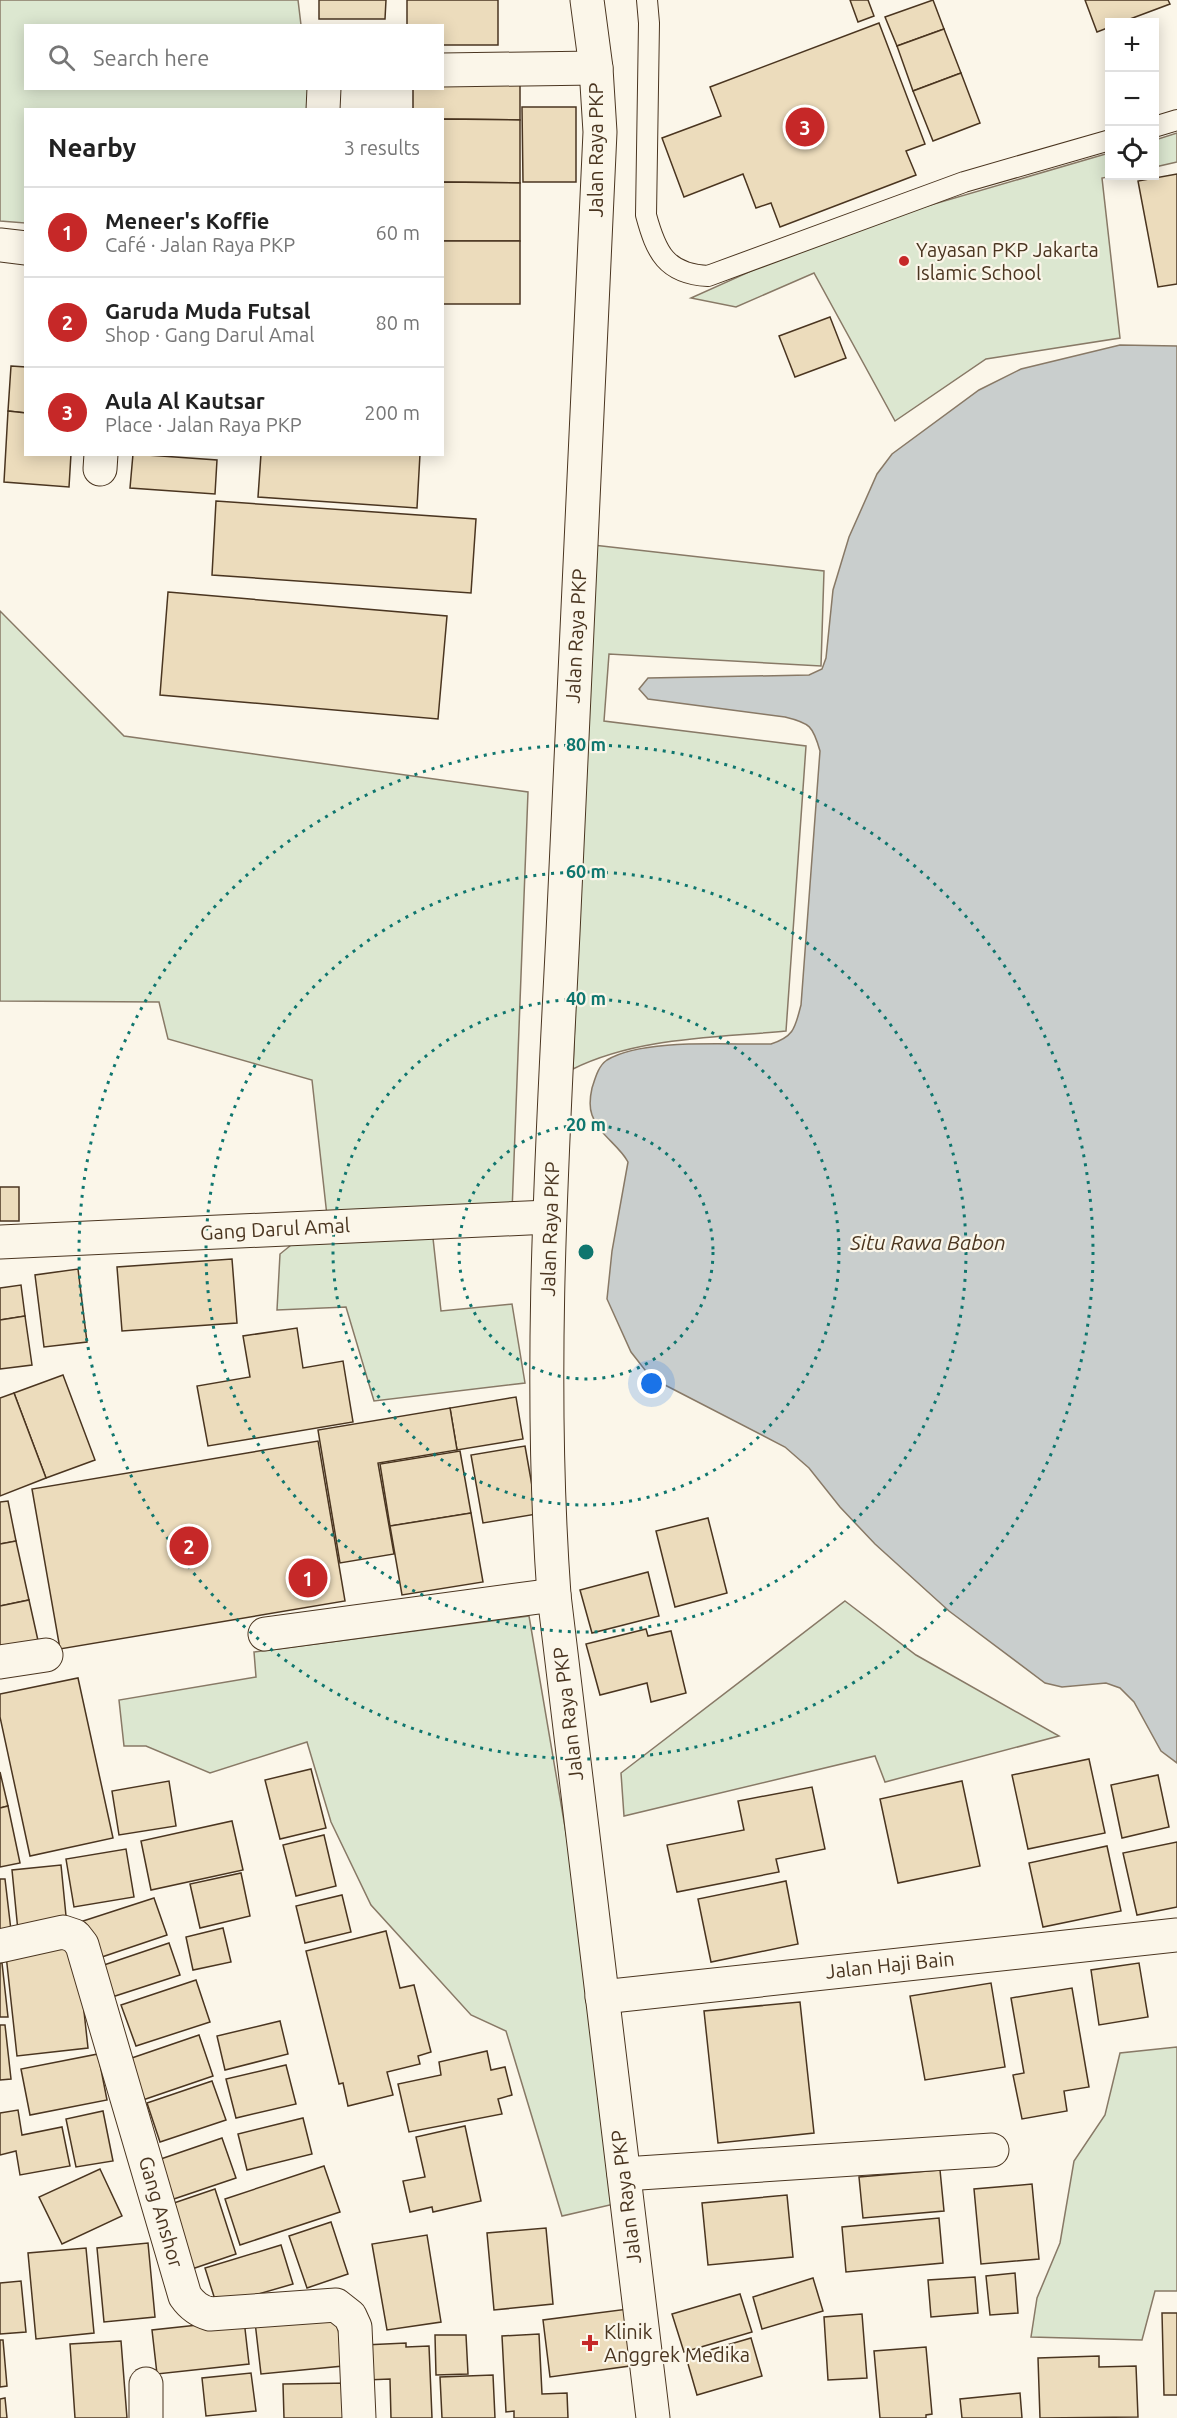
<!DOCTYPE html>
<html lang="en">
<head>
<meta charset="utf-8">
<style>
	body { margin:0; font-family:Ubuntu,sans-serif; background:#f6f6f6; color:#222 }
	.controls { position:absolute; right:18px; top:18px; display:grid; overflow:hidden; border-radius:0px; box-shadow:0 3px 15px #0003 }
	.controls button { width:54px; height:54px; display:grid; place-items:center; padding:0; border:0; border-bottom:2px solid #e0e0e0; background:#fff; color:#222; font:30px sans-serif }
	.you { position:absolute; left:652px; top:1384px; width:21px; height:21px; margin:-15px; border:4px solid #fff; border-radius:50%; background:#1a73e8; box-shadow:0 0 0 9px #1a73e833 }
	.badge { display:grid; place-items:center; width:39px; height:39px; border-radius:50%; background:#c62828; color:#fff; font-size:20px; font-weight:700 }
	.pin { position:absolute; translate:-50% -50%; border:3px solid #fff; box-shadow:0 2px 6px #0006 }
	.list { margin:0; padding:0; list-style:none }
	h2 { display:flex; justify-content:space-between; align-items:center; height:78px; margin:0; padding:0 24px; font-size:26px }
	h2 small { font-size:20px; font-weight:400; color:#767676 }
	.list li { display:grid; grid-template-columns:39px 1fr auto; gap:18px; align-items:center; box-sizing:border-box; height:90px; padding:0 24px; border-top:2px solid #e0e0e0 }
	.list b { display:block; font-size:22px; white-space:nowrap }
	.list p { margin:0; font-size:20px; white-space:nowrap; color:#767676 }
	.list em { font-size:20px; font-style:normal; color:#767676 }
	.icon { flex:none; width:33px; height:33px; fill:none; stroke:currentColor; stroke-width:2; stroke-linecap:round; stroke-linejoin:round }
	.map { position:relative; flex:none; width:1177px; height:2418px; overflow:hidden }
	.search { position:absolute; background:#fff; box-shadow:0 3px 15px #0003; left:24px; top:24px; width:420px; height:66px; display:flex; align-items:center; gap:15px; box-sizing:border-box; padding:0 21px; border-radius:0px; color:#767676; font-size:22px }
	.panel { position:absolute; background:#fff; box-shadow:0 3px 15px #0003; left:24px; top:108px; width:420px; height:348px; border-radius:0px }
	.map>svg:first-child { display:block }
	.green { fill:#dce7d0; stroke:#887966; stroke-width:1.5 }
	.water { fill:#c9cecd; stroke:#887966; stroke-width:1.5 }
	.building { fill:#ecdcbc; stroke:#4a3520; stroke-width:1.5 }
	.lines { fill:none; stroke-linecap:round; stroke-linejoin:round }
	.service-casing { stroke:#4a3520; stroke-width:22 }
	.minor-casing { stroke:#4a3520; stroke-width:35 }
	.tertiary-casing { stroke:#4a3520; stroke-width:35 }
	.service { stroke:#fbf6e9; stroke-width:20 }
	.minor { stroke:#fbf6e9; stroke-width:33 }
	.tertiary { stroke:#fbf6e9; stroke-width:33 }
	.ring { fill:none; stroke:#0f766e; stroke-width:3; stroke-dasharray:3 6 }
	.poi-dot { fill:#c62828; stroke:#fbf6e9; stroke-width:2 }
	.labels { text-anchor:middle; stroke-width:4.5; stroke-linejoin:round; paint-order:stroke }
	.street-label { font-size:20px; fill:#4a3520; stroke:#fbf6e9 }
	.poi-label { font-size:20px; fill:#4a3520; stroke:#fbf6e9; text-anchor:start }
	.water-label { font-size:21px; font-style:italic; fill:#4a3520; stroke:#fbf6e9 }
	.centre { fill:#0f766e; stroke:#fbf6e9; stroke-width:3 }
	.ring-label { font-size:18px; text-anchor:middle; font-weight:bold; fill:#0f766e; stroke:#fbf6e9; stroke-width:4.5; stroke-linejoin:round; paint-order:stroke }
</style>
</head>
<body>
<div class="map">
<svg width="1177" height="2418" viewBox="0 0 1177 2418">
	<rect width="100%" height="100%" fill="#fbf6e9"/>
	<g class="green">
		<polygon points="0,0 298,0 301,25 26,26 26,88 308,89 311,109 26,110 25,223 0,221"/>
		<polygon points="1177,133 1177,162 1155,167 1155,140"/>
		<polygon points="1109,153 1110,176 1113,176 1102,178 1120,338 986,359 895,421 814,273 736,307 691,298 838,232"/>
		<path d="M593 545 824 571 821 666 609 654 604 721 806 746 786 1031C715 1038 638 1037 573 1069Z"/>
		<polygon points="0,611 124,736 528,792 512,1212 432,1229 441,1311 512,1304 525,1383 374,1401 346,1307 277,1310 280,1254 327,1216 312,1080 168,1039 159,1002 0,1001"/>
		<polygon points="845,1601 916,1655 1059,1736 885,1782 875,1756 624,1816 621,1773"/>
		<polygon points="529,1616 581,1921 623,2202 562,2216 506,2031 471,2015 371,1905 331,1822 307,1742 210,1773 146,1746 124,1746 119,1700 256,1677 254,1652"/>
		<polygon points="1177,2047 1177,2291 1155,2291 1142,2340 1031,2337 1037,2298 1060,2243 1074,2161 1105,2115 1120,2053"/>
	</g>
	<path class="water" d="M1120 345 1177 346V1763L1161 1751 1134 1702 1120 1688 1106 1683 1062 1687 1045 1683 949 1611 875 1544 840 1507 809 1468 785 1447 663 1384 645 1370 631 1352 607 1299 612 1251 628 1162C619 1145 598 1134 592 1115 589 1107 590 1097 592 1088 595 1079 598 1066 607 1060 643 1038 728 1045 771 1044 795 1036 795 1027 801 1005L820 751C813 726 810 723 785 717L648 699 639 689 648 678 809 675 822 669 826 658 833 590 849 537 877 474 892 454 979 390 1021 369Z"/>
	<g class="building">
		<polygon points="319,0 386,0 385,19 319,19"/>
		<polygon points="407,0 498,0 498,45 442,45 442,26 407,26"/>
		<polygon points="850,0 868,0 874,16 858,22"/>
		<polygon points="933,0 944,29 897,46 885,17"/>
		<polygon points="1085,0 1168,0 1170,4 1122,22 1110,22 1110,27 1097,32"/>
		<polygon points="879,23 925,144 906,151 916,175 780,227 771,203 756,208 743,174 684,197 662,138 721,116 710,87"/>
		<polygon points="944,29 961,73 913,91 897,46"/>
		<polygon points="961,73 980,123 933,141 913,91"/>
		<polygon points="442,80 520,80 520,120 442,119 442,110 413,110 413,88 442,88"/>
		<polygon points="522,107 576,107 576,182 523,182"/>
		<polygon points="442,119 520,120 520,183 442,182"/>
		<polygon points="1177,174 1177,284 1158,287 1138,181"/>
		<polygon points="442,182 520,183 520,241 442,241"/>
		<rect x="442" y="241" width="78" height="63"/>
		<polygon points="830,317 846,358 795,377 779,336"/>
		<polygon points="11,366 26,367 26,413 8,411"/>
		<polygon points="8,411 26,413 26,454 71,454 69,487 4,482"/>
		<polygon points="133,454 217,460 215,494 130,488"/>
		<polygon points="261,454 420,454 417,508 258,497"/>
		<polygon points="216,501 476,519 471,593 212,575"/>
		<polygon points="168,592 447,616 438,719 160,695"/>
		<rect x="0" y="1187" width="19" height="34"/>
		<polygon points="232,1259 237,1323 122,1331 117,1267"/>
		<polygon points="78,1269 87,1342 44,1347 35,1275"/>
		<polygon points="21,1285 25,1316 0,1320 0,1288"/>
		<polygon points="25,1316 32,1365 0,1369 0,1320"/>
		<polygon points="297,1328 303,1368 343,1361 353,1422 208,1446 197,1386 250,1377 243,1336"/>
		<polygon points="63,1375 95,1460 46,1478 14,1393"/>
		<polygon points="14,1393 46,1478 0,1496 0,1398"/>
		<polygon points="516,1397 523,1439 457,1450 450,1408"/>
		<polygon points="450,1408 457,1450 378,1463 394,1554 340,1563 318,1430"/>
		<polygon points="318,1441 345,1601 60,1649 32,1489"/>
		<polygon points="525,1446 537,1514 483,1523 471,1455"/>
		<polygon points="460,1451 471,1513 390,1526 380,1464"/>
		<polygon points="8,1501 16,1541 0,1544 0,1502"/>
		<polygon points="471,1513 483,1582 402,1595 390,1526"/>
		<polygon points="708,1518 727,1593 675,1607 656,1531"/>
		<polygon points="16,1541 29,1600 0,1606 0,1544"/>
		<polygon points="648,1572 659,1616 592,1633 580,1590"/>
		<polygon points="29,1600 39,1645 0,1653 0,1606"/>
		<polygon points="646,1629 648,1636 671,1631 686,1693 651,1702 647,1683 600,1695 586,1644"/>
		<polygon points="78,1678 113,1838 30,1856 0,1717 0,1694"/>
		<polygon points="1089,1759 1105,1833 1028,1849 1012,1775"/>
		<polygon points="311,1769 326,1828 280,1839 265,1780"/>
		<polygon points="0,1772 8,1806 0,1808"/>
		<polygon points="1158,1775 1169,1827 1122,1838 1111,1785"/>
		<polygon points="169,1781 176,1826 119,1835 112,1791"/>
		<polygon points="962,1781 980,1866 898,1883 880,1799"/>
		<polygon points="812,1787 825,1849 776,1859 779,1872 677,1892 667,1845 744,1830 738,1801"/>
		<polygon points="8,1806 20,1863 0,1867 0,1808"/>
		<polygon points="232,1821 243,1870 151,1890 141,1841"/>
		<polygon points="324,1835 336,1886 296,1896 283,1845"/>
		<polygon points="1177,1842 1177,1907 1137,1915 1123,1853"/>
		<polygon points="1107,1846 1121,1911 1043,1927 1029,1863"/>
		<polygon points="126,1849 134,1897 74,1907 66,1859"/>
		<polygon points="61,1865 67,1926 18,1931 12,1870"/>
		<polygon points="241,1873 250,1916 200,1928 190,1884"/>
		<polygon points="0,1879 5,1879 12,1939 0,1940"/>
		<polygon points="786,1881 798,1944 711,1962 698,1899"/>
		<polygon points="342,1895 351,1932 305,1943 296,1906"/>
		<polygon points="154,1898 167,1935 93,1960 80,1922"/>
		<polygon points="223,1928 231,1962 193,1970 186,1937"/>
		<polygon points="386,1931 400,1988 414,1985 431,2052 418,2056 420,2064 387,2072 393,2095 348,2106 343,2083 339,2084 306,1951"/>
		<polygon points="169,1943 180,1975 109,1998 98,1967"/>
		<polygon points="77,1947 88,2048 17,2056 6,1955"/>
		<polygon points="0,1963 2,1963 8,2017 0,2017"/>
		<polygon points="1139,1963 1148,2017 1099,2025 1091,1970"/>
		<polygon points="196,1980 210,2022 136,2046 121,2005"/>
		<polygon points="991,1983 1005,2067 925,2080 910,1996"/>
		<polygon points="1072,1988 1089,2087 1064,2091 1067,2111 1022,2119 1013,2075 1024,2073 1011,1998"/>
		<polygon points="800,2002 814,2133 718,2143 704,2011"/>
		<polygon points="280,2021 288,2054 225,2070 217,2036"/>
		<polygon points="0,2025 5,2025 11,2079 0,2080"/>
		<polygon points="199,2035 213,2076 137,2102 123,2061"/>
		<polygon points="487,2051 491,2070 505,2067 512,2095 498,2099 502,2114 409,2132 398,2084 441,2075 439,2062"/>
		<polygon points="98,2054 107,2100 30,2115 21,2069"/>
		<polygon points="286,2065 296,2104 236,2118 226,2079"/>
		<polygon points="212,2081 226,2120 160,2142 147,2103"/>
		<polygon points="18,2110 22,2135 62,2127 70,2166 20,2175 16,2151 0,2155 0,2113"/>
		<polygon points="103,2111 113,2161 76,2167 66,2119"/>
		<polygon points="303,2118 312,2154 247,2170 238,2134"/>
		<polygon points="465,2126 481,2201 433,2212 432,2207 410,2212 403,2181 425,2177 416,2137"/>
		<polygon points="222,2138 236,2178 165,2202 152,2162"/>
		<polygon points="324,2166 340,2212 240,2245 225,2199"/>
		<polygon points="100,2169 122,2216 62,2244 39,2197"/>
		<polygon points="940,2170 944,2211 863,2218 859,2177"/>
		<polygon points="1032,2184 1039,2259 981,2264 974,2189"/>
		<polygon points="215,2189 236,2254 192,2269 171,2204"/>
		<polygon points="787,2195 793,2257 708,2265 702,2203"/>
		<polygon points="939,2218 943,2263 846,2272 842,2227"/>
		<polygon points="331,2222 348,2274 307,2288 289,2236"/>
		<polygon points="546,2228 553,2304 494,2310 487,2233"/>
		<polygon points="427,2235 441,2322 387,2330 372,2244"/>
		<polygon points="148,2243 155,2317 104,2322 97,2248"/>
		<polygon points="281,2245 293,2284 217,2306 205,2268"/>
		<polygon points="86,2248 94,2333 36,2339 28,2253"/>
		<polygon points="1015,2273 1018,2313 990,2315 986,2276"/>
		<polygon points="975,2277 978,2313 931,2317 928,2280"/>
		<polygon points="813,2278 823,2311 762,2329 753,2297"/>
		<polygon points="21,2281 26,2332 0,2334 0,2283"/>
		<polygon points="740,2294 752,2332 684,2352 672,2314"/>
		<polygon points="628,2309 637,2365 550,2377 543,2320"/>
		<polygon points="336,2312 343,2366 261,2374 255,2322"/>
		<polygon points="1162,2313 1177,2313 1177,2395 1164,2395"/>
		<polygon points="862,2314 867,2378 828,2380 824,2317"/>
		<polygon points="244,2320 249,2364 157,2374 152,2330"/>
		<polygon points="539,2334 542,2394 567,2393 568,2418 514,2418 514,2411 506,2412 502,2336"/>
		<polygon points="435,2335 466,2335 468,2374 436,2375"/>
		<polygon points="751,2338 762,2376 697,2395 686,2357"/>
		<polygon points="0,2340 3,2340 7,2386 0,2387"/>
		<polygon points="121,2341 127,2418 75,2418 70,2344"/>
		<polygon points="406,2343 406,2347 429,2346 432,2418 391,2418 390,2379 366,2380 364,2345"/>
		<polygon points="926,2347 932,2414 926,2415 926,2418 880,2418 874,2351"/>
		<polygon points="1099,2356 1099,2367 1136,2366 1138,2417 1040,2418 1038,2358"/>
		<polygon points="251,2373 256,2411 206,2416 202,2378"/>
		<polygon points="493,2375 495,2418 442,2418 440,2377"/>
		<polygon points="352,2383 353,2418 284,2418 283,2384"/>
		<polygon points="1020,2393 1022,2418 962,2418 960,2399"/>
		<polygon points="5,2398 7,2418 0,2418 0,2399"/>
	</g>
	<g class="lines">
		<g class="service-casing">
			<g id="service">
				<path d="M647 0 649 23 646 215C656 252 666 274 708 276L964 182 1110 140"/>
				<polyline points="1154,127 1177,120"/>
			</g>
		</g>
		<g class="minor-casing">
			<g id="minor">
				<polyline points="442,70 596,68"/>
				<polyline points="323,110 324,88"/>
				<polyline points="0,245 26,248"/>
				<polyline points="100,469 101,454"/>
				<polyline points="0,1242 549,1217"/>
				<polyline points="265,1634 554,1595"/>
				<polyline points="0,1662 46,1655"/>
				<path d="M0 1946 63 1932 75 1936 82 1945 185 2296C192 2306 199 2311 210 2314L336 2305 350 2316 355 2327 359 2418"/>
				<polyline points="602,1997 1177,1935"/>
				<polyline points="624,2174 992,2150"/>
				<polyline points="146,2418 146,2384"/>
			</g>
		</g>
		<g class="tertiary-casing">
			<path id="tertiary" d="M587 0 596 68 600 132C587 399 575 666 563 933 552 1153 538 1374 554 1595L653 2418"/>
		</g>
		<use href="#service" class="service"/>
		<use href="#minor" class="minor"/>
		<use href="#tertiary" class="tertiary"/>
	</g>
	<g class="ring">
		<circle cx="586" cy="1252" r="127"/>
		<circle cx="586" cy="1252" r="253"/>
		<circle cx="586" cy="1252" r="380"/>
		<circle cx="586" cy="1252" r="507"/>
	</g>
	<g class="poi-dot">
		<circle cx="904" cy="261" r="6"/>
		<path d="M587 2334h6v6h6v6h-6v6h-6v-6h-6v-6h6z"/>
	</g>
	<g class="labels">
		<g class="street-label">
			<text transform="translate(596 150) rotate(-90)" y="7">Jalan Raya PKP</text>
			<text transform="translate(576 636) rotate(-87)" y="7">Jalan Raya PKP</text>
			<text transform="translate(275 1229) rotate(-3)" y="7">Gang Darul Amal</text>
			<text transform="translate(550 1229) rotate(-88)" y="7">Jalan Raya PKP</text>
			<text transform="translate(568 1714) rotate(-97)" y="7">Jalan Raya PKP</text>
			<text transform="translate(890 1965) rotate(-6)" y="7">Jalan Haji Bain</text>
			<text transform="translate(626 2197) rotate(-97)" y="7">Jalan Raya PKP</text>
			<text transform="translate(161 2212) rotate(74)" y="7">Gang Anshor</text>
		</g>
		<g class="poi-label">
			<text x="916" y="257">Yayasan PKP Jakarta<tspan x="916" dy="23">Islamic School</tspan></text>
			<text x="604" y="2339">Klinik<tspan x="604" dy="23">Anggrek Medika</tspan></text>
		</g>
		<g class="water-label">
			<text x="928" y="1250">Situ Rawa Babon</text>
		</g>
	</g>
	<circle cx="586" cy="1252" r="9" class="centre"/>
	<g class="ring-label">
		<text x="586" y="751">80 m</text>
		<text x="586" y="878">60 m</text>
		<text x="586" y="1005">40 m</text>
		<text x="586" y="1131">20 m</text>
	</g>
</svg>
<div class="controls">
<button>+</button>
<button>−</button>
<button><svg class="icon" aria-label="locate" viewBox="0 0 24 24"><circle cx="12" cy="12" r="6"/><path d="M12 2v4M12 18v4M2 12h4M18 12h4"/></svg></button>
</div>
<div class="you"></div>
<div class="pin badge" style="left:308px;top:1578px">1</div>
<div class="pin badge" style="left:189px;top:1546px">2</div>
<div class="pin badge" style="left:805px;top:127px">3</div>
<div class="search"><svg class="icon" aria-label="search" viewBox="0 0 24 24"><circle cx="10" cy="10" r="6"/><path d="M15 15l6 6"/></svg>Search here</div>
<section class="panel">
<h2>Nearby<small>3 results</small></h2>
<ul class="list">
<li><span class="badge">1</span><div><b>Meneer's Koffie</b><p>Café · Jalan Raya PKP</p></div><em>60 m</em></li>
<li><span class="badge">2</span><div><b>Garuda Muda Futsal</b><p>Shop · Gang Darul Amal</p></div><em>80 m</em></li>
<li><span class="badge">3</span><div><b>Aula Al Kautsar</b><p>Place · Jalan Raya PKP</p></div><em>200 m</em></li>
</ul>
</section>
</div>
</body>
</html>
